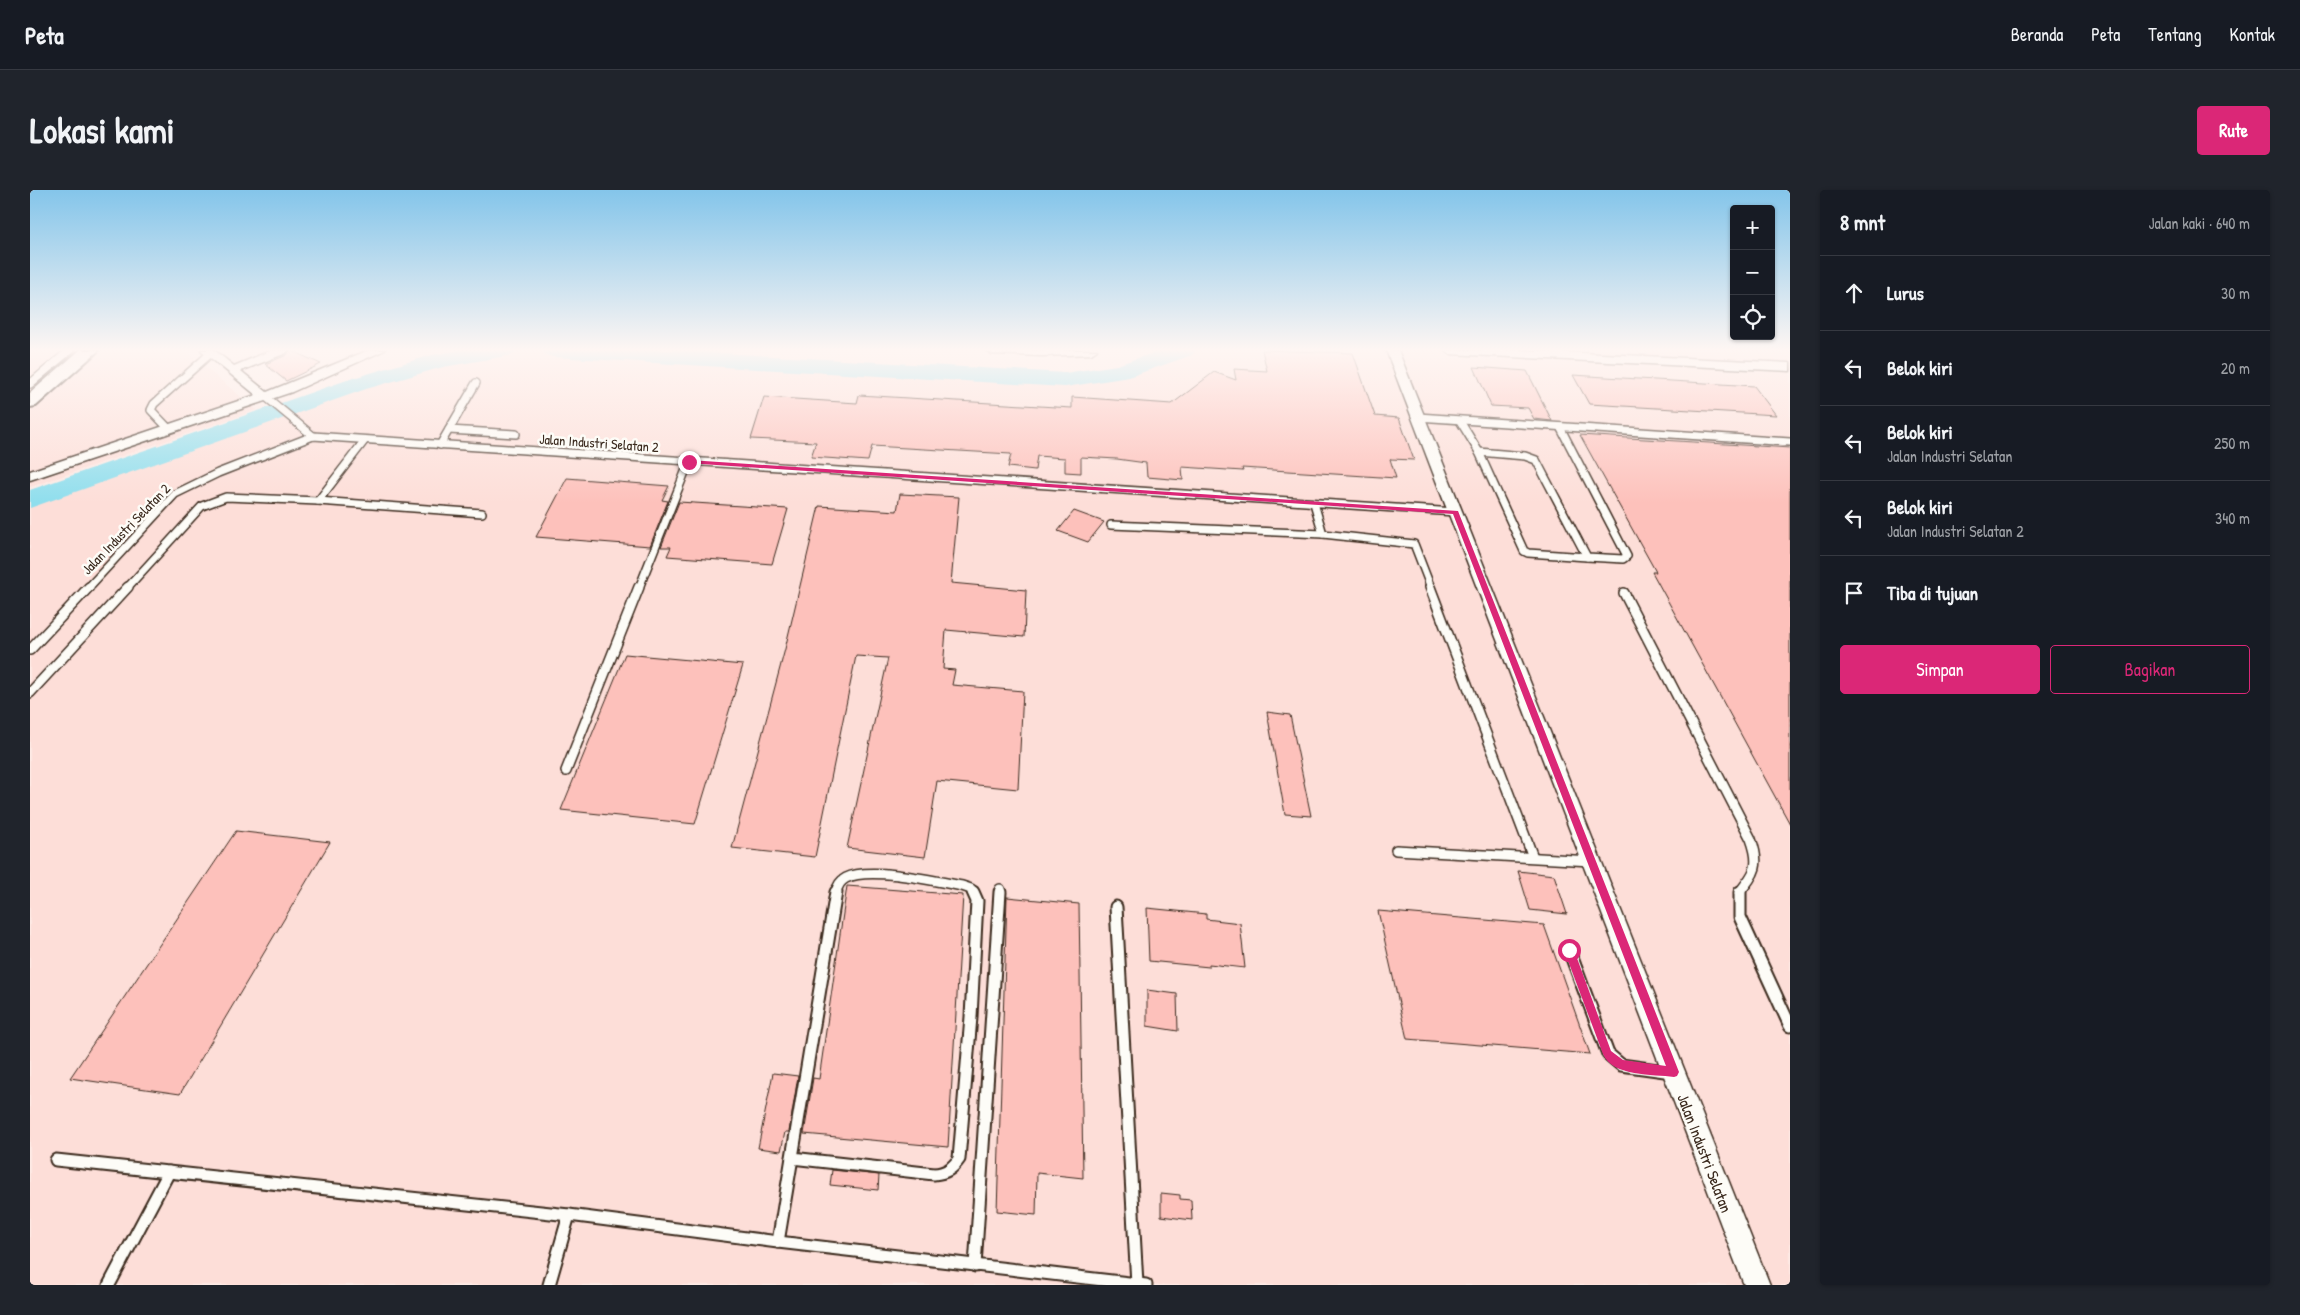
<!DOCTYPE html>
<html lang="id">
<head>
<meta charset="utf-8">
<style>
	body { margin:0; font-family:"Patrick Hand",sans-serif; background:#20242c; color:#f1f3f6 }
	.controls { position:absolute; right:15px; top:15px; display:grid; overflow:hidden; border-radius:5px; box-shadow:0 1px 4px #0004 }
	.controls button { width:45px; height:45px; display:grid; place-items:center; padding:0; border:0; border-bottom:1px solid #363941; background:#171b24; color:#f1f3f6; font:25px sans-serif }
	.stop { position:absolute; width:15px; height:15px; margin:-11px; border:4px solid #db2777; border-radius:50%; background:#fff }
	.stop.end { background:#db2777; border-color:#fff; box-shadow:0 1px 5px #0008 }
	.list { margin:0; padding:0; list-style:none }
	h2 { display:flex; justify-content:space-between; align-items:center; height:65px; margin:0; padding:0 20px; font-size:21px }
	h2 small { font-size:16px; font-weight:400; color:#9ea1a6 }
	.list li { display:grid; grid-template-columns:32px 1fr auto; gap:15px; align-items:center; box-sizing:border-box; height:75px; padding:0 20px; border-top:1px solid #363941 }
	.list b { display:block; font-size:19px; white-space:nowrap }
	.list p { margin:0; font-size:16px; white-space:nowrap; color:#9ea1a6 }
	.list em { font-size:16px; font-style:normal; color:#9ea1a6 }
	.actions { display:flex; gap:10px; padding:15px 20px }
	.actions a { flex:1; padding:11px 0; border:1px solid #db2777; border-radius:5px; text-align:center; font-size:18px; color:#db2777 }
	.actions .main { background:#db2777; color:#fff }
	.icon { flex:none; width:28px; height:28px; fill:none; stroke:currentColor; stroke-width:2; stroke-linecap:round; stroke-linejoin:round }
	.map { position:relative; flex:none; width:1760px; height:1095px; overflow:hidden; border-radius:5px }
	header { display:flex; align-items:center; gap:30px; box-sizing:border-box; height:70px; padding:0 25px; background:#171b24; border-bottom:1px solid #363941 }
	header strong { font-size:24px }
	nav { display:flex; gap:28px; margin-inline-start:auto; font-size:18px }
	.intro { display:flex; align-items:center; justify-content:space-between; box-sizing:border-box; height:120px; padding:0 30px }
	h1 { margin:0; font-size:35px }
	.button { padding:12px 22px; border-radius:5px; background:#db2777; color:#fff; font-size:18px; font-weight:700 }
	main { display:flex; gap:30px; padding:0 30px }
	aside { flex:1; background:#171b24; border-radius:5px; box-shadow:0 1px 4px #0004 }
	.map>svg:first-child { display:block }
	.built { fill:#fdded8 }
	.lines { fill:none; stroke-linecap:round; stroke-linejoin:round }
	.river { fill:#8fdeed; fill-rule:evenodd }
	.building { fill:#fdc1bb; stroke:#3b2a1e }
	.lane-far2-casing { stroke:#3b2a1e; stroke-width:10 }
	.lane-far1-casing { stroke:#3b2a1e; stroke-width:12 }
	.lane-casing { stroke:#3b2a1e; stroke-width:15 }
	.street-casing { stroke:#3b2a1e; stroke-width:3 }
	.secondary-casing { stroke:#3b2a1e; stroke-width:4 }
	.lane-far2 { stroke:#fdfcf7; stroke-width:7 }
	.lane-far1 { stroke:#fdfcf7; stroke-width:9 }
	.lane { stroke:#fdfcf7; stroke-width:11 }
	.street { fill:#fdfcf7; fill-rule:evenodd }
	.secondary { fill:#fdfcf7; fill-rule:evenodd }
	.route { fill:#db2777 }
	.labels { text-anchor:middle; stroke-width:5; stroke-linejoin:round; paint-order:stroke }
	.far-street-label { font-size:14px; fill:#3b2a1e; stroke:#fdfcf7 }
	.street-label { font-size:16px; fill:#3b2a1e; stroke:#fdfcf7 }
</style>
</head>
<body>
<header>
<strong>Peta</strong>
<nav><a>Beranda</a><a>Peta</a><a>Tentang</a><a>Kontak</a></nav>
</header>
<div class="intro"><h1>Lokasi kami</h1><a class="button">Rute</a></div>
<main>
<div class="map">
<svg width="1760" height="1095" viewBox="0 0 1760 1095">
	<rect width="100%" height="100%" fill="#fdeae5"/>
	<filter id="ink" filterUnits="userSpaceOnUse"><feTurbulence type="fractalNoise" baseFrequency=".02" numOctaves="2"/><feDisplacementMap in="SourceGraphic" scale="10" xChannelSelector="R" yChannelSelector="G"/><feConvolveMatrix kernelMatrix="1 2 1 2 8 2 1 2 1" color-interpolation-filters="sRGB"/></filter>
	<g filter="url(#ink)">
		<g class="built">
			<polygon points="0,160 154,160 227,220 0,297"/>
			<polygon points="492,160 578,163 1035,190 1091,182 1153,160 1760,160 1760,1095 0,1095 0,309 410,170 450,162"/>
		</g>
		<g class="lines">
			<g class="river">
				<polygon points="430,160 486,160 482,165 413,177 336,199 0,318 0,300 320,189 402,165"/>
				<polygon points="512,160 640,160 1035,183 1087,175 1132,160 1166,160 1162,165 1099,187 1035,197 524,167 516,165"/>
			</g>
		</g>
		<g class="building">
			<polygon points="260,160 291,174 256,191 235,174 257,165"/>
			<polygon points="1232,160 1323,163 1345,226 1369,228 1384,270 1360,269 1366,288 1212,278 1213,281 1152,277 1153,290 1117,287 1116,273 1087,269 1051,267 1051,283 1035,282 1035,268 1007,266 1005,280 978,277 981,264 842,256 838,271 781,267 786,252 721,249 734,207 827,213 829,205 1042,218 1042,207 1142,214 1184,182 1206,190 1204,179 1237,181"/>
			<polygon points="1444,177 1497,181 1522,231 1504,229 1498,218 1461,216"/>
			<polygon points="1543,185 1724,196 1746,225 1559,214"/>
			<polygon points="1550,245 1760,258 1760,634 1622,382 1626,382"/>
			<polygon points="537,288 639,296 632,310 638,311 620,356 506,347"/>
			<polygon points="870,304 929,307 921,393 996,400 994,447 916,440 913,479 925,480 922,495 993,501 988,599 907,591 895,667 817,658 858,468 826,466 785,667 702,658 755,459 789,316 867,321"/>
			<polygon points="649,312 758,319 742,374 637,366 641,357 631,357"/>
			<polygon points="1044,321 1074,332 1058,352 1028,341"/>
			<polygon points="595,464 713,475 665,634 531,620"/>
			<polygon points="1237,522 1260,525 1281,626 1255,624"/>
			<polygon points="206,641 300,652 150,904 40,888"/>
			<polygon points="1488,681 1524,685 1537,724 1500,720"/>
			<polygon points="817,696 933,705 918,957 774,944 783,888 789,889"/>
			<polygon points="977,707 1049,714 1053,988 1007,983 1006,1025 967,1021"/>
			<polygon points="1117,718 1176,724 1176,729 1210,733 1215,778 1179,774 1179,777 1119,771"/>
			<polygon points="1348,721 1514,735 1560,864 1377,849"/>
			<polygon points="1117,800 1147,804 1148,841 1117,836"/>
			<polygon points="743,883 768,886 759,942 755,942 751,961 728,958"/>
			<polygon points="802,980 849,985 848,1000 800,995"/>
			<polygon points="1131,1003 1150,1005 1150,1009 1161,1010 1162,1030 1131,1026"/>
		</g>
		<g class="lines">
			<g class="lane-far2-casing">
				<g id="lane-far2">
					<polyline points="0,194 40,160"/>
					<polyline points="236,207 283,246"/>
					<polyline points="1388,227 1760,252"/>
					<polyline points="1430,231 1449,262 1494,361 1498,363 1557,367"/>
					<polyline points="139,239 121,220 124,214 181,163"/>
					<polyline points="419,240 486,244"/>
					<polyline points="410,255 446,193"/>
					<polyline points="1449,262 1495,266 1506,270 1557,367 1593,369 1597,366 1530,237"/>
					<polyline points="288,311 452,323"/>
					<polyline points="1284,313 1293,344"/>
					<polyline points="1081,335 1293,344 1384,354 1401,398"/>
					<polyline points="58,398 145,304 188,283 283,246 1425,322"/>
					<polyline points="97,398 172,316 196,307 288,311 335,250"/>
					<polyline points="609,398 659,272"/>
				</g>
			</g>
			<g class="lane-far1-casing">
				<g id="lane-far1">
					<polyline points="1400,397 1503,667"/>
					<path d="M1594 403 1721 649C1731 676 1725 683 1709 703"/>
					<polyline points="0,460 59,397"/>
					<polyline points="0,503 98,397"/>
					<polyline points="536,581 609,397"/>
					<polyline points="1366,660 1561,671"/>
					<path d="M806 703C807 697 810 691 816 688 839 676 906 691 932 696L941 699 943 703"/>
					<polyline points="970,703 970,699"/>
				</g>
			</g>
			<g class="lane-casing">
				<g id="lane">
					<polyline points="1710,702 1710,727 1760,836"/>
					<polyline points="1086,717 1107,1094"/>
					<polyline points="1539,760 1578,864 1591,875 1642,882"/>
					<path d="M762 968 904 984C916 983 922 979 929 969L941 827 947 711 943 702"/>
					<polyline points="26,970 539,1025 748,1052 1116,1095"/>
					<polyline points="748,1052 806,702"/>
					<polyline points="945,1076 970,702"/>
					<polyline points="79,1095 139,982"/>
					<polyline points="519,1095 539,1025"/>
				</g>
			</g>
			<g class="street-casing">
				<g id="street">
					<polygon points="171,160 184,160 204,176 242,160 258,160 256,163 211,181 237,202 339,160 355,160 262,202 0,290 0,281 226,205"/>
					<polygon points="956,160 1067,160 1061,164 1012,166 962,164"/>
					<polygon points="1356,160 1368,160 1740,1095 1714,1095"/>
					<polygon points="1414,160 1489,160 1760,173 1760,181 1420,164"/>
				</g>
			</g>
			<g class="secondary-casing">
				<polygon id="secondary" points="50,160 69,160 6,216 0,217 0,203"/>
			</g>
			<use href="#lane-far2" class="lane-far2"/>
			<use href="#lane-far1" class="lane-far1"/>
			<use href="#lane" class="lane"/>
			<use href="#street" class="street"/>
			<use href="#secondary" class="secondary"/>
		</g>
	</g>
	<linearGradient id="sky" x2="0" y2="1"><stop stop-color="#84c5ea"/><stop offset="0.51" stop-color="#fef6f3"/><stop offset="1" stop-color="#fef6f3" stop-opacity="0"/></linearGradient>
	<rect width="1760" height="313" fill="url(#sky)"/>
	<path class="route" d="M659 270 1428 321 1649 882 1647 886 1644 887C1623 884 1583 887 1573 864L1534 760 1539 755 1544 760 1581 861 1593 870 1636 876 1423 324 657 273Z"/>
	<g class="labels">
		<g class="far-street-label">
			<text transform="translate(569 253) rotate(4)" y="5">Jalan Industri Selatan 2</text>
			<text transform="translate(96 339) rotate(-46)" y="5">Jalan Industri Selatan 2</text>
		</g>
		<g class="street-label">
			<text transform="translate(1675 963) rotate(69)" y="6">Jalan Industri Selatan</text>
		</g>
	</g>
</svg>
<div class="controls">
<button>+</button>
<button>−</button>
<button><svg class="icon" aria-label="locate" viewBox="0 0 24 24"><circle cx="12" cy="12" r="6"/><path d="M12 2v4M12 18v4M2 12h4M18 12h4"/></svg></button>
</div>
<div class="stop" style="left:1539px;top:760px"></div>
<div class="stop end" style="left:659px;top:272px"></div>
</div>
<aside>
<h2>8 mnt<small>Jalan kaki · 640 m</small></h2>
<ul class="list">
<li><svg class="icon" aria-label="ahead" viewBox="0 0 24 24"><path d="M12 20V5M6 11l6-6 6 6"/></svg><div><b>Lurus</b></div><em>30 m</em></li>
<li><svg class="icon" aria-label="left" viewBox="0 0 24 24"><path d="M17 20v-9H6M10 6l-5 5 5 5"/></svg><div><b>Belok kiri</b></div><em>20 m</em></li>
<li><svg class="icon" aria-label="left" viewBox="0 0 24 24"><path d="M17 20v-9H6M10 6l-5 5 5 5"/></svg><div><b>Belok kiri</b><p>Jalan Industri Selatan</p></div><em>250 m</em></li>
<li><svg class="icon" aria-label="left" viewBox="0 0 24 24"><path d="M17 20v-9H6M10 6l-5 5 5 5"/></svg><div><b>Belok kiri</b><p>Jalan Industri Selatan 2</p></div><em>340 m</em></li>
<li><svg class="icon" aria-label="arrive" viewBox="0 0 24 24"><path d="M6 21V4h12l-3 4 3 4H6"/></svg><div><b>Tiba di tujuan</b></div></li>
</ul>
<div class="actions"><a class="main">Simpan</a><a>Bagikan</a></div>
</aside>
</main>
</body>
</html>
